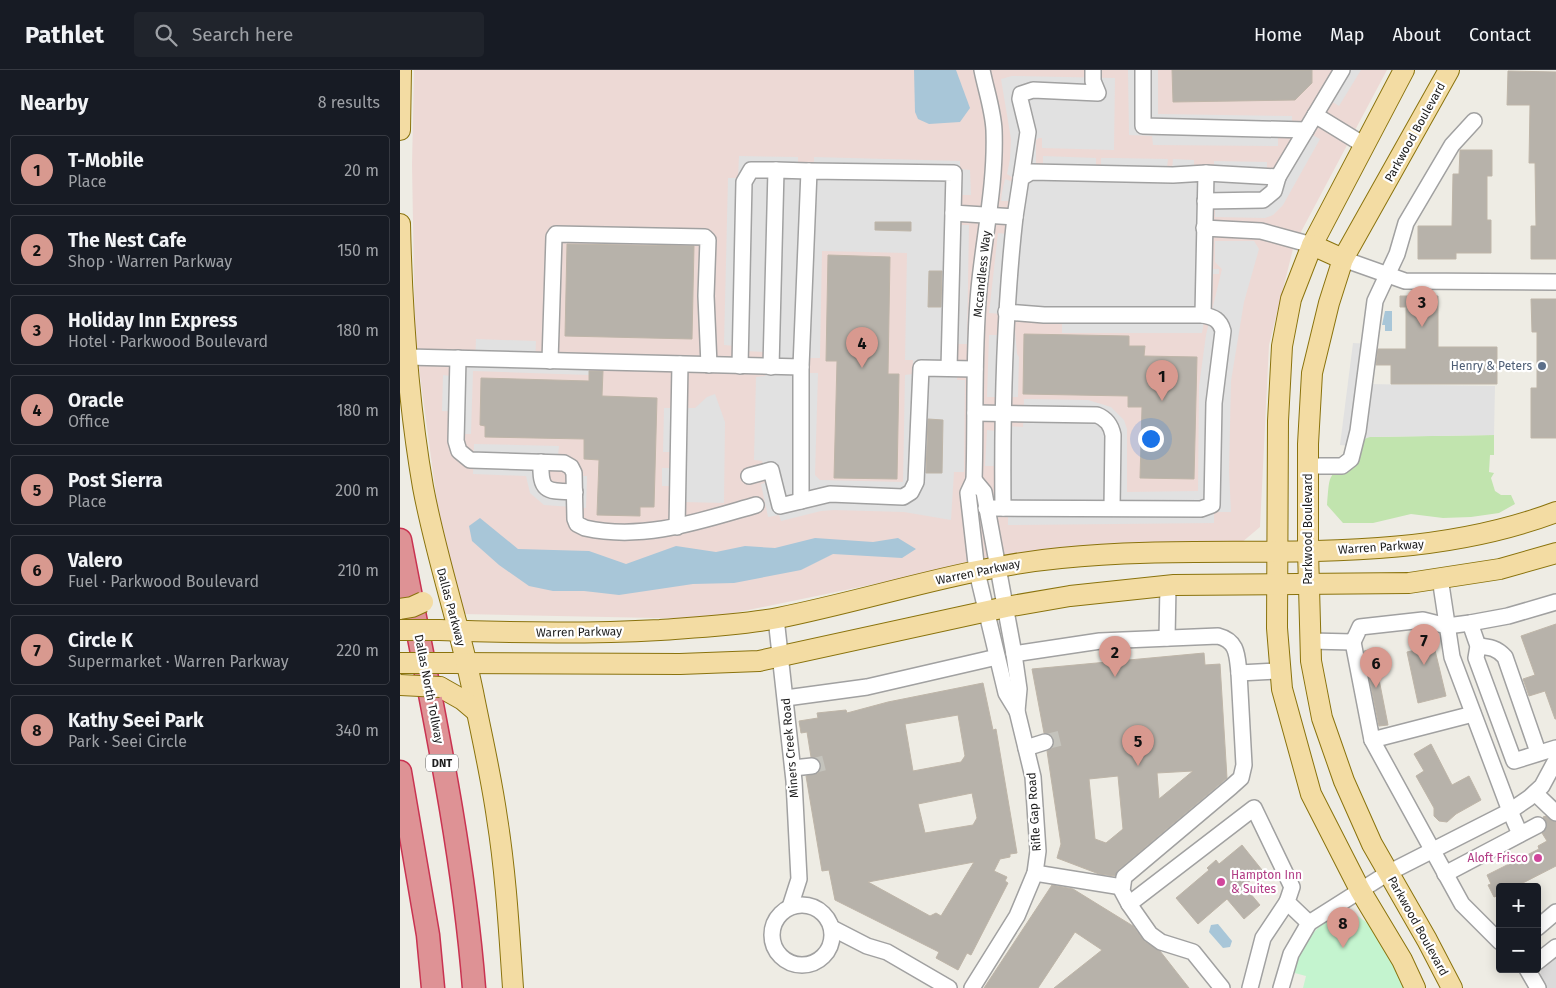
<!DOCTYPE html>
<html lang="en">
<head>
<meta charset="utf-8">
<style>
	body { margin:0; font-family:"Fira Sans",sans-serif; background:#20242c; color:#f1f3f6 }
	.controls { position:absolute; right:15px; bottom:15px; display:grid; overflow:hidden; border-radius:5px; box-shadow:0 2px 12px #0003 }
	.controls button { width:45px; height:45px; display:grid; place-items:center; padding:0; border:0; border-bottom:1px solid #363941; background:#171b24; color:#f1f3f6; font:25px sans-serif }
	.you { position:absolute; left:750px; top:368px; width:18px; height:18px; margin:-12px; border:4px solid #fff; border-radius:50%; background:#1a73e8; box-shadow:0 0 0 8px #1a73e833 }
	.badge { display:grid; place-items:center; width:32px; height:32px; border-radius:50%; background:#d8998f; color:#111; font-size:16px; font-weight:700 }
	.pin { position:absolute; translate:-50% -41px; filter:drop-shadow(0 1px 2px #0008) }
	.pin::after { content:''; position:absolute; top:26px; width:18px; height:15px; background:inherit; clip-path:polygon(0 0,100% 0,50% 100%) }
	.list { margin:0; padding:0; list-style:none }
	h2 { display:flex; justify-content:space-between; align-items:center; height:65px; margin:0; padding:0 20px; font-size:21px }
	h2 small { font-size:16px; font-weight:400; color:#9ea1a6 }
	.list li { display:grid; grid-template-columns:32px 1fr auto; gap:15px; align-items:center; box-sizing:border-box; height:70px; margin:0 10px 10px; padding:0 10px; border:1px solid #363941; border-radius:5px }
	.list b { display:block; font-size:19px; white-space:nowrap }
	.list p { margin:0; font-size:16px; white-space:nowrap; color:#9ea1a6 }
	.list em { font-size:16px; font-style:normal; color:#9ea1a6 }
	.icon { flex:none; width:28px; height:28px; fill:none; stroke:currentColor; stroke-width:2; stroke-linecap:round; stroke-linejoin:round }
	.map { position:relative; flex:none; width:1156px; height:918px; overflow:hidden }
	header { display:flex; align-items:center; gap:30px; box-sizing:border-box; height:70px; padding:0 25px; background:#171b24; border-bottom:1px solid #363941 }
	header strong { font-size:24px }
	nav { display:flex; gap:28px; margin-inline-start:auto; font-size:18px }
	.search { width:350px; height:45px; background:#20242c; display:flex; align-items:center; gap:12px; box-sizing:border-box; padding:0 18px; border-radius:5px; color:#9ea1a6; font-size:19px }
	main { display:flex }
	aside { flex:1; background:#171b24 }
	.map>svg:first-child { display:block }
	.residential { fill:#dbdada }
	.commercial { fill:#edd9d5 }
	.grass { fill:#c1e4ae }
	.park { fill:#c4f4cf }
	.parking { fill:#e1e1e1; fill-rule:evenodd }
	.water { fill:#a8c6d8 }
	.building { fill:#b7b2aa; stroke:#beb5a8; fill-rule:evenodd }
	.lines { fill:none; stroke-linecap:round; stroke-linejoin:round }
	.minor-tunnel { stroke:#c4c3bc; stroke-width:15; stroke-dasharray:15 8; stroke-linecap:butt }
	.minor-casing { stroke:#a1a1a1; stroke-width:18 }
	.major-casing { stroke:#8a730d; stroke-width:22 }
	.highway-casing { stroke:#c93351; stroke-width:25 }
	.minor { stroke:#fff; stroke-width:15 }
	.major { stroke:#f3dca3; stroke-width:20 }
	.highway { stroke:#de9295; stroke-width:22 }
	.major-bridge-casing { stroke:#8a730d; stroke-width:22; stroke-linecap:butt }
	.major-bridge { stroke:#f3dca3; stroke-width:20 }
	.service-dot { fill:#5c6f8a; stroke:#fff; stroke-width:2 }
	.hotel-dot { fill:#d1479c; stroke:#fff; stroke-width:2 }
	.labels { text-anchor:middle; stroke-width:4.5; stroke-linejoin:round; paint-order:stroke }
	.shield { fill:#fff; stroke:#616161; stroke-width:1 }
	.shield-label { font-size:11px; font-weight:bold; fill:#1d1d1d }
	.street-label { font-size:12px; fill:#1d1d1d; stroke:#fff }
	.service-label { font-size:12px; fill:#4e5e75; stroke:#fff; text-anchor:end }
	.hotel-label { font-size:12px; fill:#b23c85; stroke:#fff; text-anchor:end }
</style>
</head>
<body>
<header>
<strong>Pathlet</strong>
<div class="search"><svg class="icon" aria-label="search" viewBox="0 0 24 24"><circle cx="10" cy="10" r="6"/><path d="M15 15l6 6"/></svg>Search here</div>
<nav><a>Home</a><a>Map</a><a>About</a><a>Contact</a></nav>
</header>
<main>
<aside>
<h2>Nearby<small>8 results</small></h2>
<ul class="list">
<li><span class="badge">1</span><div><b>T-Mobile</b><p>Place</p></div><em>20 m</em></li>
<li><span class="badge">2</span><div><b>The Nest Cafe</b><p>Shop · Warren Parkway</p></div><em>150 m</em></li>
<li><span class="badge">3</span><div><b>Holiday Inn Express</b><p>Hotel · Parkwood Boulevard</p></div><em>180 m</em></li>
<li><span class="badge">4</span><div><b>Oracle</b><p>Office</p></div><em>180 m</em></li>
<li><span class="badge">5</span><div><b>Post Sierra</b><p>Place</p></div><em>200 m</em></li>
<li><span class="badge">6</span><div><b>Valero</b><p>Fuel · Parkwood Boulevard</p></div><em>210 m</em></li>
<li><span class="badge">7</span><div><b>Circle K</b><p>Supermarket · Warren Parkway</p></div><em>220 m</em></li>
<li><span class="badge">8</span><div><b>Kathy Seei Park</b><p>Park · Seei Circle</p></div><em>340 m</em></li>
</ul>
</aside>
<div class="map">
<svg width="1156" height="918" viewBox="0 0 1156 918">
	<rect width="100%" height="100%" fill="#eeece4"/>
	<polygon class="residential" points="1156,884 1156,918 1147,918 1140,907 1141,896"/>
	<polygon class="commercial" points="14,0 987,0 894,175 869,275 860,457 841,473 557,497 305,549 62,544 37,432 15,269 12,95"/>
	<path class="grass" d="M1094 365V385H1090L1089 402 1094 403 1091 408 1095 421 1101 425H1111L1115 434 1099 443 1071 447 1043 448 1011 444 973 453H943L927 435C930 401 927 405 958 390L962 372 967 367Z"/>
	<path class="park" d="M946 843 955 844 970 855 1006 918H903L906 906 891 902C899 878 919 847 946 843Z"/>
	<g class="parking">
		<polygon points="728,0 758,0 758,44 892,46 892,55 878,66 878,76 753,75 752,66 729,65"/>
		<polygon points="936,0 961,0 939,36 921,25"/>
		<polygon points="612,6 715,8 714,80 642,78 642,68 639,68 636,70 636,95 643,96 643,86 696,88 696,97 701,97 701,88 714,88 768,89 767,98 772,99 773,89 794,90 794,99 814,100 814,91 867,92 867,101 875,99 905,61 920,69 883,135 873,145 865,148 815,147 815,137 811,137 810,199 819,199 819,204 813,204 812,228 808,228 802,263 662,263 662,252 627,246 589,243 598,163 607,164 610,131 601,131 602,122 605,109 613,112 615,109 607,104 610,89 611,69 601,9"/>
		<path d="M339 86 398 87V95H414V87L560 91V99L570 100 571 125H561L560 155H569L567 274H557V310H565L564 402H554L551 450 504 442 434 440 421 441 381 451 379 445 368 447 361 414 368 412 362 391 354 390 356 307 365 306V282L346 281 335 276 324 275 328 108H338ZM422 181 507 183 505 290H513V304L505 305 503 412 420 410 415 405 418 303H408L409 288H420Z"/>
		<polygon points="815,171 854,171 859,179 844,232 831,311 829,401 831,442 814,442 814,453 608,455 608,445 595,432 595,396 585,396 587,360 596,361 608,356 623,357 624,329 688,330 711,337 724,350 727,359 727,422 798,421 799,316 806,265 822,199 815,192"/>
		<polygon points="615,260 617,284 619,287 618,327 587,327 589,265 598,265 599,261"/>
		<polygon points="76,269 136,271 135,293 189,295 189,305 73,301 71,364 61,364 62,342 42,341 43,305 51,306 75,293"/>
		<polygon points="953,273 970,274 965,314 1095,316 1094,365 970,367 964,369 961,377 940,375"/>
		<polygon points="315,324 325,352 324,433 283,432 283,416 262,416 262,398 271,398 271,382 263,382 264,338 295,338 307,327"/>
		<polygon points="74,374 159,376 158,386 135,385 134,410 136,416 146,427 177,428 178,406 187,406 186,438 144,435 130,423 126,406 73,404"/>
	</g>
	<g class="water">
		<polygon points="514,0 556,0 570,38 560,52 529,54 518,49 515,42"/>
		<polygon points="985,241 992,241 992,261 985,261 985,255 982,255"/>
		<polygon points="80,448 118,479 189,481 226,494 276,476 316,482 345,476 375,478 415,468 473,472 498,468 516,479 502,488 433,484 401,500 334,513 293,514 219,525 184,521 153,521 129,516 99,495 72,471 69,456"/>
		<polygon points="818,854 832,871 830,877 823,878 809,862 811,855"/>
	</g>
	<g class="building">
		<polygon points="772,0 912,0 912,13 895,30 773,32"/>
		<polygon points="1108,1 1156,2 1156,189 1131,189 1131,156 1136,156 1135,93 1129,93 1130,35 1107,35"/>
		<polygon points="1060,80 1092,80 1092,106 1087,106 1087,150 1091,150 1091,183 1056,183 1056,189 1018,189 1018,156 1052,156 1053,104 1059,104"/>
		<polygon points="475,152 511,152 511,161 475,160"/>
		<polygon points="167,174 294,176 292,269 165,266"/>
		<polygon points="428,185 490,187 488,304 499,304 497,409 434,408 437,291 426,291"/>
		<polygon points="529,201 542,201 541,237 528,237"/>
		<polygon points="1000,226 1038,226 1038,277 1097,277 1097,314 991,314 991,295 976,295 978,279 1006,279 1006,237 1000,237"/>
		<polygon points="1131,229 1156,229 1156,368 1131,368 1131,318 1137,318 1137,262 1132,262"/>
		<polygon points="624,264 729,266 729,276 745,276 744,286 797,287 794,409 740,408 742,337 728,337 728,326 623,324"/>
		<polygon points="189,301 203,301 202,326 257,328 254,437 240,437 240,446 197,445 199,390 184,389 184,369 85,367 85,356 80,355 81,308 189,311"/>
		<polygon points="528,349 543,350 542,403 526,403"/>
		<polygon points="1156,554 1156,649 1155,649 1145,621 1129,626 1123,609 1135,605 1121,566"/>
		<polygon points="1034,576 1046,626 1018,633 1007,582"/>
		<polygon points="973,579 988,655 979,656 964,581"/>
		<path d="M804 583 805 595 820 594 827 708 718 800 715 806 699 804 657 788 661 774 647 681 652 678 654 670 651 665 644 663 632 599ZM793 701 759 729 757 703ZM718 706 723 759 706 773 695 769 689 709Z"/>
		<path d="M583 613 593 660 596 659 617 783 610 784V787L600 789 594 801 607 807 605 811 608 813 571 885 567 883 558 900 536 888 539 882 435 830 429 800 422 801 406 706 418 703 421 695 416 688 411 687 407 662 401 663 399 651 418 648 417 643 446 640 447 643 488 632ZM558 645 565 686 561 692 513 701 505 654ZM572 723 577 748 573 755 525 763 518 734ZM574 792 541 846 536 843 530 846 468 812Z"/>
		<polygon points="1031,674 1052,715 1069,706 1081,730 1056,744 1047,752 1039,751 1034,746 1034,738 1016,706 1024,701 1014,684"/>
		<polygon points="1146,746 1156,752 1156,796 1115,817 1100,817 1100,832 1097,826 1094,827 1088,815 1091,814 1087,805 1139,779 1138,776 1147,771 1142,763 1147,756 1143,747"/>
		<polygon points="842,775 862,800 844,816 860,835 844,849 827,829 798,854 776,828 809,800 807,798 816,790 819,794"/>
		<polygon points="652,815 673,819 733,856 744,871 760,881 789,918 654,918 702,880 675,862 638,918 584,918"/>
	</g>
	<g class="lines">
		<g class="minor-tunnel">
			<polyline points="645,672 665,667"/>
			<polyline points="412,696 424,693"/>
		</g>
		<g class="minor-casing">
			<g id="minor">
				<path d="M582 0C586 20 593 40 594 60 596 114 584 166 579 219 573 283 576 347 574 410L568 423 577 502 606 623 617 641"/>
				<polyline points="743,0 743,56 906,60"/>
				<polyline points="915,45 964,75"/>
				<polyline points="806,103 878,107 942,0"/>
				<polyline points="621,108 628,62 620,29 621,24 633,20 698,23 693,11 693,0"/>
				<polyline points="805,131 863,130 874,121 878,107"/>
				<polyline points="804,158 861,161 912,175"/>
				<polyline points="943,189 1005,211 1156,212"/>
				<polyline points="606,242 644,245 803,245"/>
				<path d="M7 287 401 297 409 101 554 103 553 143 615 147 621 108 631 102 773 105 806 103 803 245C814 247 820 250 823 261L814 333 812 435 801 439 586 438"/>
				<path d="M58 288 56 371 59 381 70 390 164 393 171 397 174 403 175 449 177 454 185 458C244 471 300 451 356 435"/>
				<polyline points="150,291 154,167 156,164 305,167 308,170 306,226 309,295"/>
				<polyline points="340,296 344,112 351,100 376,100"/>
				<polyline points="371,297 376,100 409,101"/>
				<polyline points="549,298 553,143"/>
				<path d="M575 343 697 345C707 349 711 355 713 365L712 438"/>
				<path d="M141 392C140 423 147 421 175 422"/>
				<polyline points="909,396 942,396 951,389 958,361 975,231 997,184 1006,153 1052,75 1074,51"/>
				<polyline points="349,406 371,400 380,436 430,424 503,427 511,422 516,412 521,298 575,299"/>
				<polyline points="401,431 401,297"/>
				<path d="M603 438C602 341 604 244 615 147"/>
				<polyline points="277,457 280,294"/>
				<polyline points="1040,508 1052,587 1110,741 1120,764"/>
				<polyline points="376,548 394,711 399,809 390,837"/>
				<polyline points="1070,553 1078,576 1076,588 1114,691 1156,678"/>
				<polyline points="767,568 768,516"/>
				<polyline points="910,571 953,572 960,557 1023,550 1047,556 1070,553 1108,546 1156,532"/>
				<polyline points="953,572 972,670 1062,834 1100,872"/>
				<path d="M1078 576C1090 577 1097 578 1105 587L1138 682"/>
				<path d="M614 584 700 571 818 566C838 571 837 586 839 603L879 601"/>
				<polyline points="386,628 467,617 597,587"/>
				<polyline points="972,670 1073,644"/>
				<polyline points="626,678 645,672"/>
				<polyline points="393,698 412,696"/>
				<polyline points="1135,723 1156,743"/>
				<polyline points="635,803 722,817"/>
				<polyline points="1045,804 1138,755"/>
				<polyline points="729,834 722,821 724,807 831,717 841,708 844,695 839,603"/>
				<circle cx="402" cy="865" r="30"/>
				<polyline points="432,858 467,876 487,882 549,918"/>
				<polyline points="1137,858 1156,842"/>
				<polyline points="1137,892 1156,877"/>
				<polyline points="1127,899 1138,918"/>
				<polyline points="572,918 617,846 635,803 638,781 633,707 617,641 619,619 614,584 584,422 574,410"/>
				<polyline points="822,918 793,882 761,872 750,864 729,834 854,738 892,817 887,832 909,853"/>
				<polyline points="850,918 863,868 887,832"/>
				<polyline points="881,918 891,884 909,853 988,803 1110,741 1129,728 1142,716 1156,690"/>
			</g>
		</g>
		<g class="major-casing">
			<g id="major">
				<polyline points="1004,0 912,175 891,229 882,276 878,351 877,558 882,619 911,724 960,820 1002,890 1015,918"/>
				<polyline points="1049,0 943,189 929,233 912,303 908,374 908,480 911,591 922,648 944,711 972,774 1027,870 1052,918"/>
				<polyline points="0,60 1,0"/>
				<path d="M0 154C2 242 8 331 23 417 36 487 59 553 73 622 81 663 91 705 97 748 106 804 109 861 113 918"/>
				<polyline points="912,175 943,189"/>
				<path d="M39 560C113 563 186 564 260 560 299 557 340 555 378 548 473 529 565 497 661 488 826 471 998 502 1156 442"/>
				<polyline points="47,593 280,594 359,591 606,537 670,526 774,515 1009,513 1100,499 1156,483"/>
				<polyline points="40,617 63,630 76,641"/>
			</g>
		</g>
		<g class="highway-casing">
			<g id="highway">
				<path d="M0 470C28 618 62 767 74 918"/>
				<polyline points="0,702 28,865 33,918"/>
			</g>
		</g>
		<use href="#minor" class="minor"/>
		<use href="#major" class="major"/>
		<use href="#highway" class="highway"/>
		<g class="major-bridge-casing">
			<g id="major-bridge">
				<polyline points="0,539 12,537 23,532"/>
				<polyline points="0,560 39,560"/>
				<polyline points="0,593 47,593"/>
				<polyline points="0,615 40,617"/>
			</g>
		</g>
		<use href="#major-bridge" class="major-bridge"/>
	</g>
	<circle class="service-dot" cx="1142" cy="296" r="5"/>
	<g class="hotel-dot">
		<circle cx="1138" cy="788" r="5"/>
		<circle cx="821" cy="812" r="5"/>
	</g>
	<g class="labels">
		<rect class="shield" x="26" y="684.5" width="32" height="17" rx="4"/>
		<g class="shield-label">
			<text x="42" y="697">DNT</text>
		</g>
		<g class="street-label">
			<text transform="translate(1015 62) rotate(-61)" y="4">Parkwood Boulevard</text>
			<text transform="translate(582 204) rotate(-84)" y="4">Mccandless Way</text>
			<text transform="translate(908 459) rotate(-90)" y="4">Parkwood Boulevard</text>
			<text transform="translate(981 477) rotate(-4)" y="4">Warren Parkway</text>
			<text transform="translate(578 502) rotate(-12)" y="4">Warren Parkway</text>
			<text transform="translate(51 537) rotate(75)" y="4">Dallas Parkway</text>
			<text transform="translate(179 562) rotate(-1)" y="4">Warren Parkway</text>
			<text transform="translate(29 619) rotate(79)" y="4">Dallas North Tollway</text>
			<text transform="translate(390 678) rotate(-95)" y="4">Miners Creek Road</text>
			<text transform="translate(634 742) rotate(-94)" y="4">Rifle Gap Road</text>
			<text transform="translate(1018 856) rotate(61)" y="4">Parkwood Boulevard</text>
		</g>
		<g class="service-label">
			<text x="1132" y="300">Henry &amp; Peters</text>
		</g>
		<g class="hotel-label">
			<text x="1128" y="792">Aloft Frisco</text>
			<text x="831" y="809" text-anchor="start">Hampton Inn<tspan x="831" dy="14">&amp; Suites</tspan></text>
		</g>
	</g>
</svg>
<div class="controls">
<button>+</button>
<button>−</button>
</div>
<div class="you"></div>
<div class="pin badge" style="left:762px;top:331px">1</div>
<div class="pin badge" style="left:715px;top:607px">2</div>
<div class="pin badge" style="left:1022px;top:257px">3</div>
<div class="pin badge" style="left:462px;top:298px">4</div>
<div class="pin badge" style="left:738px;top:696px">5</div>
<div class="pin badge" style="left:976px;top:618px">6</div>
<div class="pin badge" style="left:1024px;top:595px">7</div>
<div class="pin badge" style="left:943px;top:878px">8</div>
</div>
</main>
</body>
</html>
